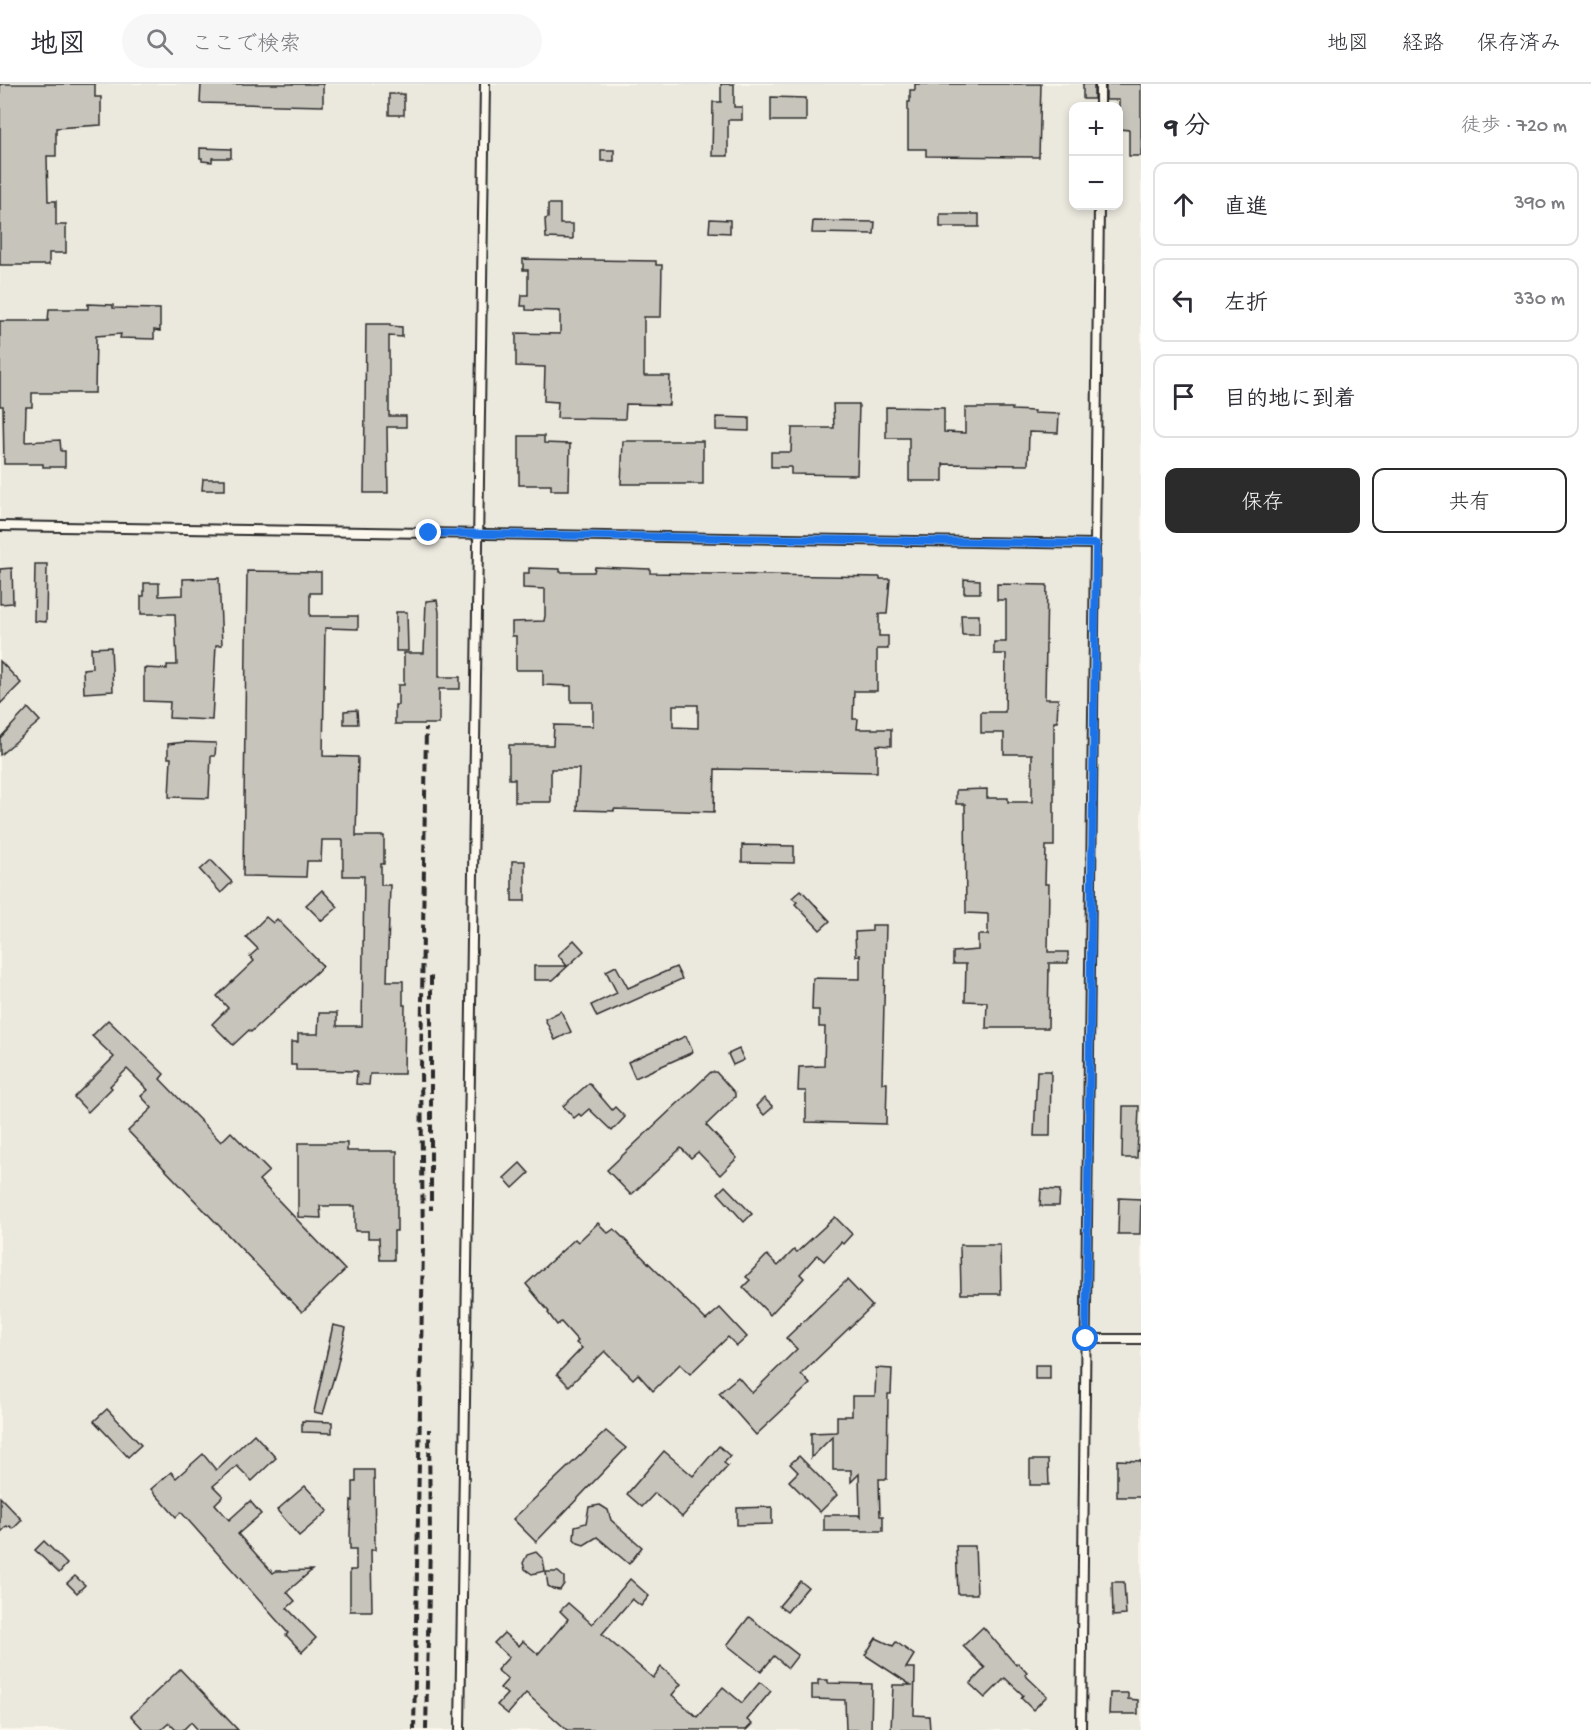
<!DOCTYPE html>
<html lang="ja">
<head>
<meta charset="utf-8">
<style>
	body { margin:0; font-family:"Gochi Hand","Klee One",sans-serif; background:#f7f7f7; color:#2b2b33 }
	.controls { position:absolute; right:18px; top:18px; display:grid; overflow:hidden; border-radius:12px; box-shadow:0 3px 9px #0003 }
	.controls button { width:54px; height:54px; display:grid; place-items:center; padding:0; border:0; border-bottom:2px solid #e1e1e2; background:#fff; color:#2b2b33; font:30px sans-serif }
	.stop { position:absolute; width:18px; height:18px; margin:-14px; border:4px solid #1a73e8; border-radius:50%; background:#fff }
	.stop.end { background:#1a73e8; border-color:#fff; box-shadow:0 2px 6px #0008 }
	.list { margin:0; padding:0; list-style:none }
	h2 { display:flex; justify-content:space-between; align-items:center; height:78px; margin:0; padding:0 24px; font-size:26px }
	h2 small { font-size:20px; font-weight:400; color:#7c7c81 }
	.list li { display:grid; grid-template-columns:39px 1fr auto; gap:18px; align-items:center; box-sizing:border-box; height:84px; margin:0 12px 12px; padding:0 12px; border:2px solid #e1e1e2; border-radius:12px }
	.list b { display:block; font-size:22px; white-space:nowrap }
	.list em { font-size:20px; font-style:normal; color:#7c7c81 }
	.actions { display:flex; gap:12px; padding:18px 24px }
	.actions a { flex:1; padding:14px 0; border:2px solid #2b2b2b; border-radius:12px; text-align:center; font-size:21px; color:#2b2b2b }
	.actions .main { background:#2b2b2b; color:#fff }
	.icon { flex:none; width:33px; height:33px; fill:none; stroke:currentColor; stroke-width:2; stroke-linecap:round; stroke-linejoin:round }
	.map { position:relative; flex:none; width:1141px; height:1646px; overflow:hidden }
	header { display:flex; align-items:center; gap:36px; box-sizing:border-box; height:84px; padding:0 30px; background:#fff; border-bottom:2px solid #e1e1e2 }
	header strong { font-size:28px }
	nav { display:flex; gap:33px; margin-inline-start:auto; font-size:21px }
	.search { width:420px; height:54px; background:#f7f7f7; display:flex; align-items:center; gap:15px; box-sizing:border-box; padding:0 21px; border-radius:33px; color:#7c7c81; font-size:22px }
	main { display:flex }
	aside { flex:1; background:#fff }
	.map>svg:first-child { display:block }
	.built { fill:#ebe8de; fill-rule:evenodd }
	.building { fill:#c7c4bc; stroke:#2b2b2b; stroke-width:1.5; fill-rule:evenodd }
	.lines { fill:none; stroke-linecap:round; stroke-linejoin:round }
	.service-casing { stroke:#2b2b2b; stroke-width:12 }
	.service { stroke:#fbf7ec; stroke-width:8 }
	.rail { stroke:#2b2b2b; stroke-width:4; stroke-dasharray:9 4.5; stroke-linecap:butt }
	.route { stroke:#1a73e8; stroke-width:8 }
</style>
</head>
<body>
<header>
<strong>地図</strong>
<div class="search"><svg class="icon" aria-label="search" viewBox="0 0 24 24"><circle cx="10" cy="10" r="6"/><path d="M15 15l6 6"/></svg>ここで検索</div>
<nav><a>地図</a><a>経路</a><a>保存済み</a></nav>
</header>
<main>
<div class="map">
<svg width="1141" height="1646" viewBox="0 0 1141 1646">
	<rect width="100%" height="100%" fill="#fbf7ec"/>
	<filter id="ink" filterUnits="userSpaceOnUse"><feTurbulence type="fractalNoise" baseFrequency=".0167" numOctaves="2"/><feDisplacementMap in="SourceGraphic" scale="12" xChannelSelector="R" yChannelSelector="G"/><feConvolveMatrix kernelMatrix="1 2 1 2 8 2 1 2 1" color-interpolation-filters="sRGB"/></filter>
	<g filter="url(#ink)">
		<path class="built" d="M0 0H1141V1646H0ZM1074 22H1118V122H1074Z"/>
		<g class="building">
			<polygon points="0,0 95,0 95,13 101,13 101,41 56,44 56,72 47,72 48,117 56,117 56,141 66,141 66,169 49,169 49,181 0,181"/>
			<polygon points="201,0 323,0 323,22 200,19"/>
			<polygon points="721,0 734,0 734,23 742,23 742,36 728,36 728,72 712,72 713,18 721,18"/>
			<polygon points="915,0 1041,0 1039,73 926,72 926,65 908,65 908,18 910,18 910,6 915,6"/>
			<rect x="1083" y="0" width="11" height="15"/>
			<polygon points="1106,0 1141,0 1141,72 1129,72 1129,46 1119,45 1119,16 1106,16"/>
			<rect x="389" y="10" width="15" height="21"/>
			<polygon points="771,13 806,14 806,37 771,37"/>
			<polygon points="200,64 231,65 231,74 212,74 212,78 202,77 202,74 200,74"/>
			<rect x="601" y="66" width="13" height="11"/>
			<polygon points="548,120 560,120 560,140 573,140 573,155 546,154 545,135 548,134"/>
			<rect x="940" y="130" width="39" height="13"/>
			<polygon points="710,135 730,136 730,149 709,148"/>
			<polygon points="813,137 875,138 874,150 812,149"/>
			<polygon points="523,175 656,177 656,181 662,181 661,233 644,233 644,292 670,292 669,321 626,320 625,335 557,334 558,318 544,317 545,283 516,282 516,249 560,250 560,227 526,226 526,222 521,222 522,211 528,211 528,186 523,186"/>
			<polygon points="88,220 113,221 113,224 160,225 160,247 154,246 154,255 120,254 121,250 96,252 95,309 32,309 32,323 26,323 25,358 60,356 61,367 65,367 65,383 43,383 43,380 4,380 3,322 0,322 0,237 48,237 49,225 88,225"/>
			<polygon points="366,240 390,240 390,242 402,243 402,253 389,252 389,332 406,332 406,343 387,343 388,409 364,409"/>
			<polygon points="833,320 859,320 857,391 791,390 791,383 771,383 771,368 791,368 792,344 834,344"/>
			<polygon points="886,323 944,324 944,348 965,349 965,324 1012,324 1012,326 1034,327 1034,329 1059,330 1058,349 1029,348 1028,381 943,380 943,397 909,397 909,354 886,354"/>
			<polygon points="716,333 749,334 749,347 716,346"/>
			<polygon points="519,352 544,352 544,359 570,360 569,406 551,406 551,401 519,401"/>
			<polygon points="623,357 703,357 703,400 621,400"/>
			<polygon points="203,395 225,395 225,406 202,406"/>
			<polygon points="35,480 47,480 46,538 34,537"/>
			<path d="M595 483 650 485V489L880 493V495H890L887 530H879V552H888V565H877V607H854L853 635H858L857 645H891V662L877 661V688L715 685 714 728 614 725V727L577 726 579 685H551V718H515V695H509V661H553L554 641 593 642V618H571V602L543 601V586H516V552H512V538L544 537 545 532V505L523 504V489H529V484L560 485V488H594ZM673 621H698V644L673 643Z"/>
			<polygon points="12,484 13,519 0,520 0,485"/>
			<polygon points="247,487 321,488 321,509 310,509 310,532 358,532 358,545 325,544 323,672 358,673 356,752 384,752 384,780 381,780 381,801 390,801 387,897 403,897 403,921 405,921 404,990 370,990 369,1001 356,1000 357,987 296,986 296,981 291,981 291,958 298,958 298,950 318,950 319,929 337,929 337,942 362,942 364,792 343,792 343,756 322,756 321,777 307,777 306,793 243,792"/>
			<polygon points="219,494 222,561 216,561 212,636 169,634 170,618 144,617 144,584 167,585 167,581 177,581 175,530 141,530 141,512 144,512 144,499 159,499 159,512 183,511 183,495"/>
			<polygon points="964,495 980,496 980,509 964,509"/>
			<polygon points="997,500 1047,501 1045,615 1058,615 1057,638 1054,638 1054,762 1046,762 1045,800 1049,800 1048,868 1068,868 1068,879 1049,879 1048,944 986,944 987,918 965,917 966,880 953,880 953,868 978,866 978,851 988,851 988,830 966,829 965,720 956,720 956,706 987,705 987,714 1008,714 1008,718 1032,718 1032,670 1004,670 1004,649 981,649 981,628 1005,628 1006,570 994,570 994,558 1006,558 1006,516 997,516"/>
			<polygon points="437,516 439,528 439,593 460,593 460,605 439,605 439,640 395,640 395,621 398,621 398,601 404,601 404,569 424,569 426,517"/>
			<polygon points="396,528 407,528 408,567 396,567"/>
			<polygon points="961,531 979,531 979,551 962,551"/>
			<polygon points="111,563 113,607 84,609 83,585 92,584 91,564"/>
			<polygon points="0,577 21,599 0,620"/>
			<polygon points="28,624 40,637 0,671 0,654"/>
			<polygon points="357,626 358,640 344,640 344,627"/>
			<polygon points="185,658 216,659 215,672 211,672 209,714 169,713 171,674 168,674 168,660"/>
			<polygon points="742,761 794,762 794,779 742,778"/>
			<polygon points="211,776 232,798 221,809 200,786"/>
			<rect x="512" y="777" width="13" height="40"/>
			<polygon points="322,806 338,823 322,837 306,821"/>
			<polygon points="801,806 830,837 820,846 795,820 797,818 792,814"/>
			<polygon points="266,833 273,839 277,835 323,882 251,948 249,946 233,961 212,940 228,924 217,912 254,877 250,872 258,865 246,853"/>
			<polygon points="872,841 886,841 882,999 887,999 886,1040 806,1038 806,1007 798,1007 799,983 824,982 825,943 819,943 819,926 812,926 813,894 860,895 860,871 856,872 855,848 872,847"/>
			<polygon points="574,856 584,867 553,896 534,896 534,882 567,882 558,871"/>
			<polygon points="616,882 628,904 676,883 682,895 597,933 591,921 617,909 606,887"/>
			<polygon points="561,927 571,948 555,956 545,935"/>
			<polygon points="108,936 164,990 160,995 221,1058 231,1048 269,1087 259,1096 345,1186 302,1228 128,1047 152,1024 141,1012 148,1006 127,985 110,1002 112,1004 88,1028 74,1013 114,973 92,952"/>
			<polygon points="686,952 693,968 635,994 628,978"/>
			<polygon points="739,965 744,976 733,981 728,970"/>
			<polygon points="1037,987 1051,987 1050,1052 1034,1052"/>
			<polygon points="711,988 716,988 735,1009 735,1013 706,1041 737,1074 720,1091 698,1068 691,1074 681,1064 631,1111 607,1086"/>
			<polygon points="589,999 612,1026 615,1023 625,1033 612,1047 589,1025 581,1032 579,1030 574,1034 563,1022"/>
			<polygon points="764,1014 773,1023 764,1031 756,1022"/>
			<polygon points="1123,1022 1139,1022 1137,1074 1122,1074"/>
			<polygon points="298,1059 347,1059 347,1067 397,1067 397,1147 394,1147 394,1176 380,1176 379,1154 368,1154 368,1147 355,1147 355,1122 320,1122 321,1134 298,1133"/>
			<polygon points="520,1079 529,1089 513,1104 504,1094"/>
			<polygon points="725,1102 752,1130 744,1138 718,1109"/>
			<polygon points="1041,1105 1060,1106 1059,1122 1040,1122"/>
			<polygon points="1119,1114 1141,1115 1140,1150 1118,1150"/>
			<polygon points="835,1133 852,1150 843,1160 841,1158 824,1177 817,1171 800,1190 804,1194 770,1231 743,1203 750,1196 746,1193 767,1171 778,1182 794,1166 797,1168"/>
			<polygon points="598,1139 608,1149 614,1145 706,1236 720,1224 747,1253 737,1262 728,1253 690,1290 680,1280 653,1307 638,1290 633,1295 605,1267 569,1302 557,1290 582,1264 576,1259 578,1257 561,1238 557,1241 548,1229 549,1228 526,1200 575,1155 578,1158"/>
			<polygon points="960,1161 1000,1161 1001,1210 961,1210"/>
			<polygon points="847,1196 872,1222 801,1290 810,1300 756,1351 719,1309 738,1293 752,1309 797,1265 786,1254"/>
			<polygon points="333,1241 346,1244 337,1283 323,1330 314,1328"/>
			<rect x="1035" y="1281" width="15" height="14"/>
			<polygon points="876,1284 892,1285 891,1310 888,1310 887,1395 879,1395 880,1432 883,1432 883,1447 824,1447 824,1431 858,1431 860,1433 859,1390 851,1398 851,1386 833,1386 833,1352 811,1374 811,1349 837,1348 837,1332 852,1332 852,1312 875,1312"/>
			<polygon points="107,1325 141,1361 128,1373 94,1337"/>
			<polygon points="302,1337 332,1338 332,1349 302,1348"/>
			<polygon points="606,1347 626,1364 536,1458 513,1435"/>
			<polygon points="254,1350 276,1374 252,1397 237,1382 213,1402 223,1412 215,1420 229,1436 250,1417 261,1430 238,1450 273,1489 276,1487 312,1486 287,1508 295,1517 287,1524 316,1554 302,1568 286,1551 288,1549 181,1428 176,1433 151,1405 171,1388 176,1394 203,1370 216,1386"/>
			<polygon points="719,1362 730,1372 724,1379 728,1382 682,1433 655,1409 642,1423 627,1410 664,1367 693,1392"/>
			<polygon points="799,1372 837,1411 820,1428 789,1397 798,1388 790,1380"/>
			<polygon points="1030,1376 1048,1376 1049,1401 1030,1401"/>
			<polygon points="1117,1376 1141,1377 1141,1413 1117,1413"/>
			<polygon points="356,1386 374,1386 375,1466 371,1466 372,1527 350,1527 350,1486 356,1486 356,1465 350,1465 350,1449 351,1416 353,1417 353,1398 356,1398"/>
			<polygon points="305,1402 328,1427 299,1452 277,1426"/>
			<polygon points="0,1413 22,1436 13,1445 10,1442 8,1444 7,1442 0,1449"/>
			<polygon points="600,1421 608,1426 611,1436 642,1463 629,1480 597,1453 584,1461 578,1459 574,1455 575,1442 586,1439 589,1423"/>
			<polygon points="772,1423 772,1440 737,1441 737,1424"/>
			<polygon points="44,1457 67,1480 59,1489 35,1466"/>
			<polygon points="956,1462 975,1462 977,1510 958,1510"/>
			<polygon points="536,1468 543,1475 545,1487 532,1490 525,1485 523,1479 527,1471"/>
			<polygon points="546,1488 558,1488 564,1493 564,1500 560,1506 553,1505 548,1502"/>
			<polygon points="75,1492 85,1501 77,1509 67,1499"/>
			<polygon points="630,1495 649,1512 641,1522 632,1515 602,1550 653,1594 661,1583 681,1600 672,1611 697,1633 723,1603 742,1619 760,1598 771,1607 747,1636 752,1640 746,1646 567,1646 526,1609 508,1630 497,1621 507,1610 500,1604 508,1595 497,1586 509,1573 494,1559 504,1549 519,1562 523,1557 538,1570 568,1535 560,1527 568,1519 592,1540"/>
			<polygon points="800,1497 808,1503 787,1528 779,1522"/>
			<polygon points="1112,1498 1124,1498 1126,1531 1113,1532"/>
			<polygon points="749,1533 798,1571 788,1584 774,1572 761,1588 727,1561"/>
			<polygon points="983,1543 1016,1581 1018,1579 1027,1589 1025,1591 1047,1612 1033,1626 1021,1614 1023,1611 1005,1594 985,1614 970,1600 985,1584 963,1562"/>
			<polygon points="876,1554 893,1562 896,1558 914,1571 906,1584 915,1584 914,1631 929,1632 930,1646 891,1646 893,1601 911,1601 865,1571"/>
			<polygon points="180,1585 238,1646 198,1646 191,1638 183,1646 176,1646 169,1639 161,1646 144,1646 131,1632"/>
			<polygon points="818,1596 828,1596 828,1599 872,1600 871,1646 846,1646 845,1616 812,1615 812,1601 818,1601"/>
			<polygon points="1110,1609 1128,1609 1128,1615 1138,1616 1138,1630 1109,1630"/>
		</g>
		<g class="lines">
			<g class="service-casing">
				<g id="service">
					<polyline points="1100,22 1100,0"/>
					<polyline points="0,442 1096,460"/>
					<polyline points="1086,1255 1141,1255"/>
					<polyline points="460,1646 485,0"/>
					<polyline points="1081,1646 1099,122"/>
				</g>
			</g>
			<use href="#service" class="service"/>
			<g class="rail">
				<polyline points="431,892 431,1126"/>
				<polyline points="414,1646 423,1162 421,985 426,644"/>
				<polyline points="426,1646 430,1457 429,1345"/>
			</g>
		</g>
	</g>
	<g class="lines" filter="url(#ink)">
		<polyline class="route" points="429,449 1096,460 1086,1255"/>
	</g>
</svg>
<div class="controls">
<button>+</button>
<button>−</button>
</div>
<div class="stop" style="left:1086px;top:1255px"></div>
<div class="stop end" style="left:429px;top:449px"></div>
</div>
<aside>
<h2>9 分<small>徒歩 · 720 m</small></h2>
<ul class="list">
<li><svg class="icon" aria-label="ahead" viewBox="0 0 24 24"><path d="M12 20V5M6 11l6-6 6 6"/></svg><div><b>直進</b></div><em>390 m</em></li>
<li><svg class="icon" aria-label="left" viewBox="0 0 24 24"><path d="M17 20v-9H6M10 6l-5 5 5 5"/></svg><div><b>左折</b></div><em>330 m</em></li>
<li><svg class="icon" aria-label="arrive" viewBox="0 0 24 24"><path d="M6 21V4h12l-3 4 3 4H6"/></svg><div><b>目的地に到着</b></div></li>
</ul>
<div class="actions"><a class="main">保存</a><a>共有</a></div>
</aside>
</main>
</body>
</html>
